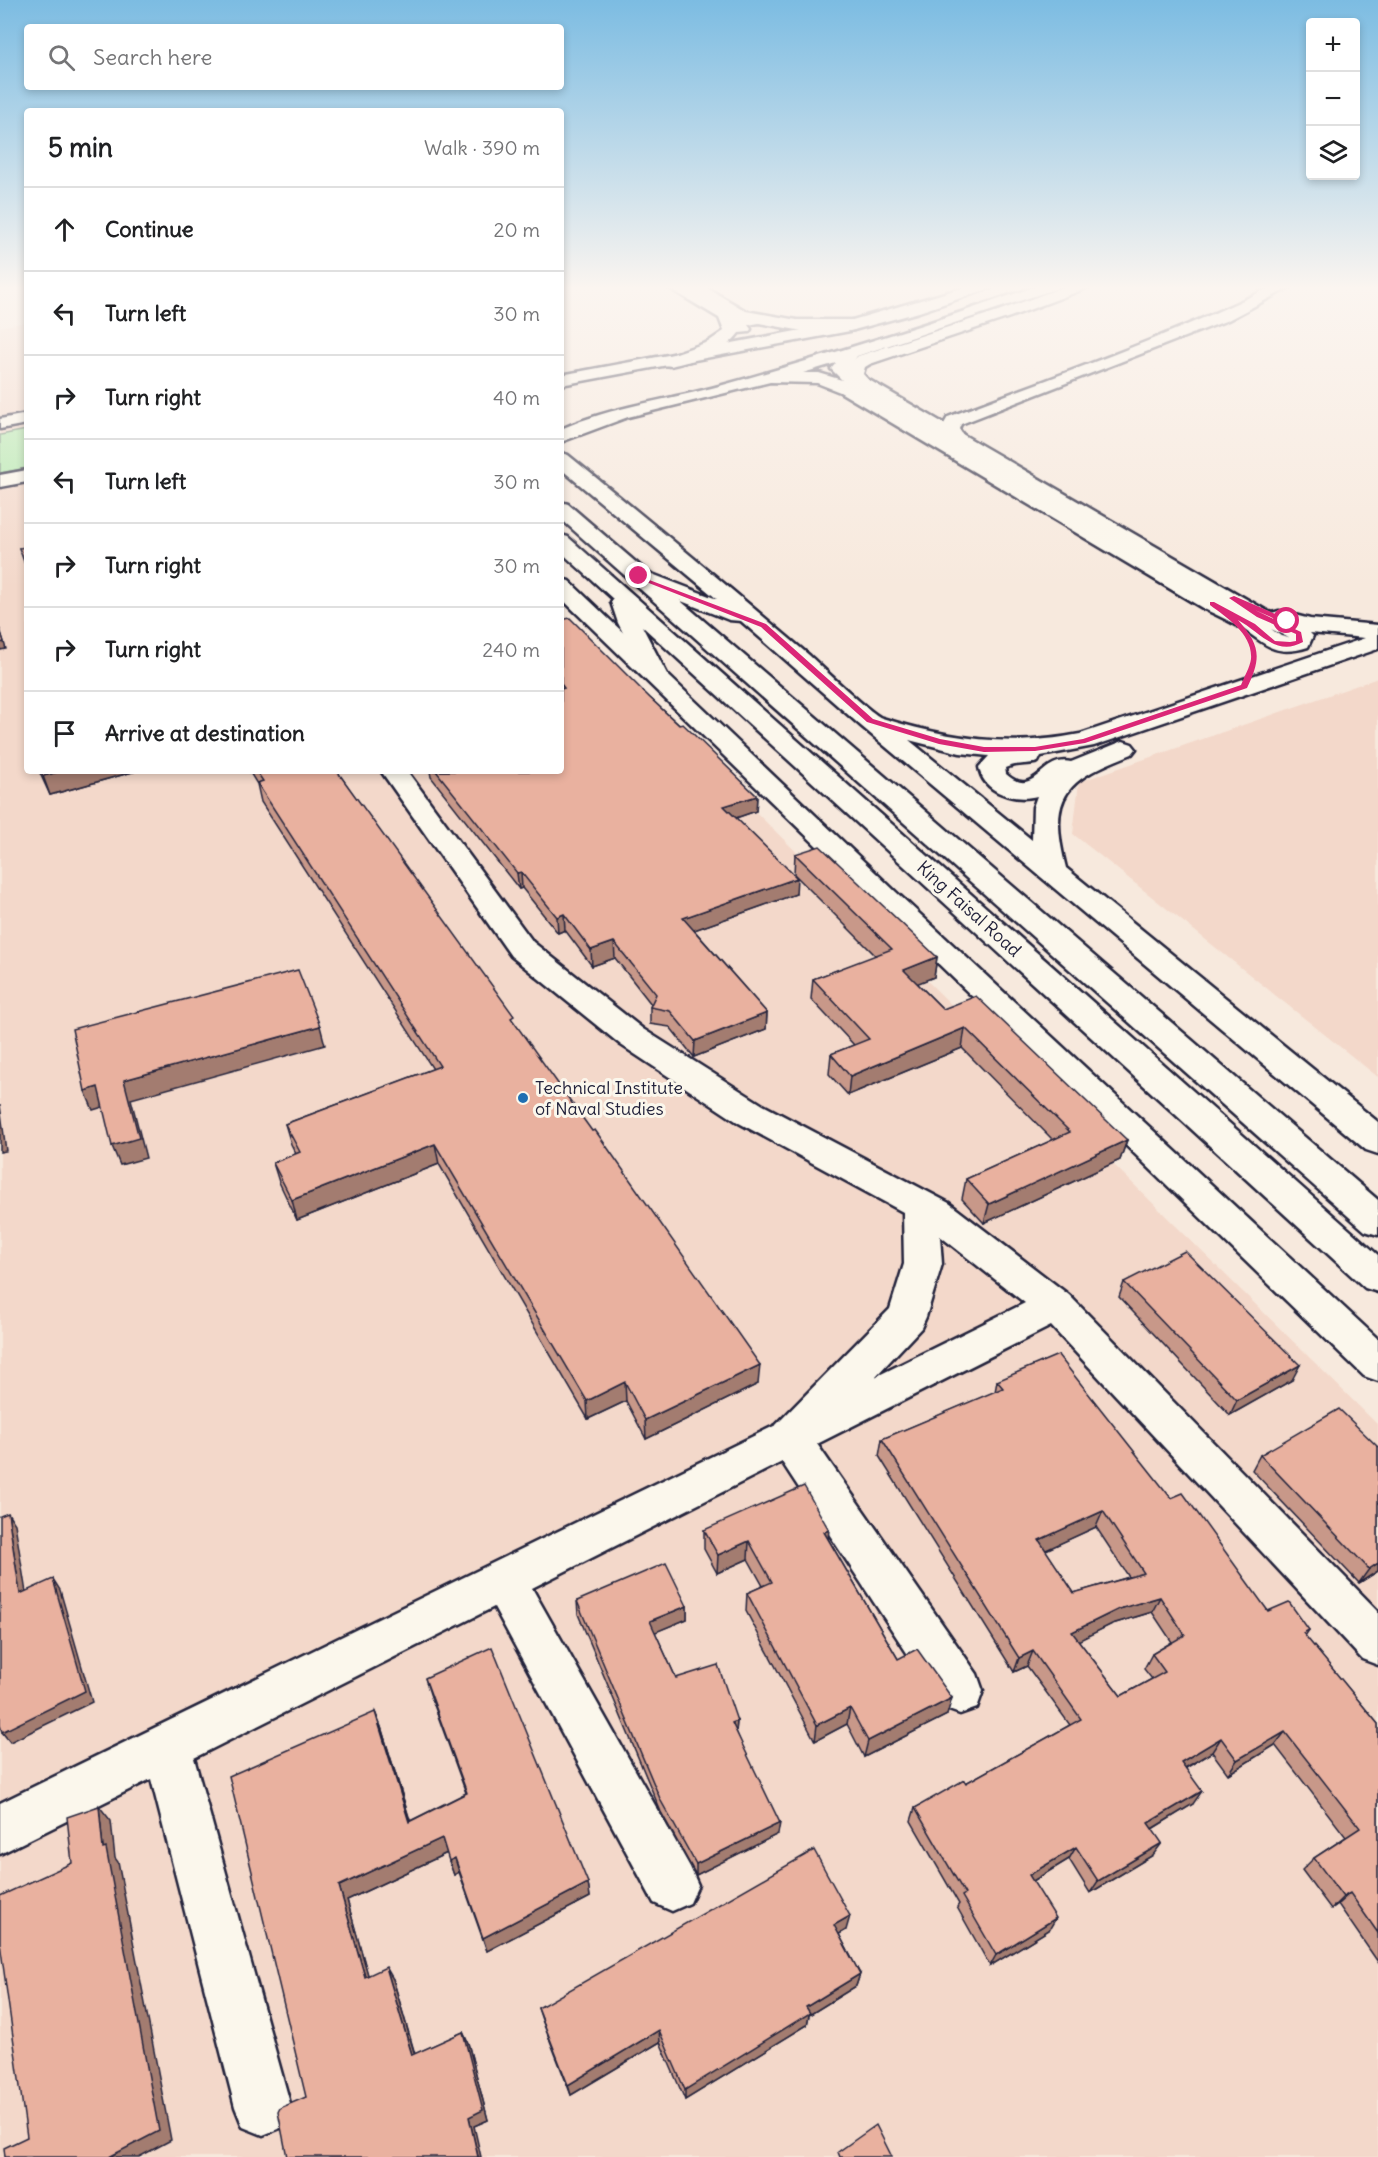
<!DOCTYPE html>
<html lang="en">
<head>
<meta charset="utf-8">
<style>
	body { margin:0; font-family:Delius,sans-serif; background:#f6f6f6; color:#202124 }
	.controls { position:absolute; right:18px; top:18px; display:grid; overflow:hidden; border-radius:6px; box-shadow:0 3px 9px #0003 }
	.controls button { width:54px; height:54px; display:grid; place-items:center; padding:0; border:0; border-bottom:2px solid #e0e0e0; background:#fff; color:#202124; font:30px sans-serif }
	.stop { position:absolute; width:18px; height:18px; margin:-14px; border:4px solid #db2777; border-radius:50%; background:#fff }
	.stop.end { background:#db2777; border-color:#fff; box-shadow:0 2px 6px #0008 }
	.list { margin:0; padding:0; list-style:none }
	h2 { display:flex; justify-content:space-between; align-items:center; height:78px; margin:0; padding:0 24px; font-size:26px }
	h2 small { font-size:20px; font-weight:400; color:#757577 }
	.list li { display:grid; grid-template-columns:39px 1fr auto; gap:18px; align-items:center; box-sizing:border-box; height:84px; padding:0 24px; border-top:2px solid #e0e0e0 }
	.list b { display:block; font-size:22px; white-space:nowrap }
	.list em { font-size:20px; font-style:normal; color:#757577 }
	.icon { flex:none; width:33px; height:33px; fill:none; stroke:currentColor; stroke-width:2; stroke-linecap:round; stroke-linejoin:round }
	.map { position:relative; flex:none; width:1378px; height:2157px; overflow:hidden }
	.search { position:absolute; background:#fff; box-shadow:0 3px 9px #0003; left:24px; top:24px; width:540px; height:66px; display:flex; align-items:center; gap:15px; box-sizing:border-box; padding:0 21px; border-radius:6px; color:#757577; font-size:22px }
	.panel { position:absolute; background:#fff; box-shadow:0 3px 9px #0003; left:24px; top:108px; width:540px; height:666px; border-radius:6px }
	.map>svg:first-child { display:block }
	.built { fill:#f3d8ca }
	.green { fill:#b1e9ad; stroke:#6a8674; stroke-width:1.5 }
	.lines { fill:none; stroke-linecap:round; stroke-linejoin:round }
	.minor-casing { stroke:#22223b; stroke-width:5 }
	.major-casing { stroke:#22223b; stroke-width:5 }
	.highway-casing { stroke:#22223b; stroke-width:5 }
	.minor { fill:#fbf7ec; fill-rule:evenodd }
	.major { fill:#fbf7ec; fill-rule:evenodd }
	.highway { fill:#fbf7ec; fill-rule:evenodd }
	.wall { fill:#c89889; stroke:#22223b; stroke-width:1.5; fill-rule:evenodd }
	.shaded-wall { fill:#a37c6f; stroke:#22223b; stroke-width:1.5 }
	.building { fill:#e9b19f; stroke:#22223b; stroke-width:1.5; fill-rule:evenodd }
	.route { fill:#db2777 }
	.poi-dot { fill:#1f6fb2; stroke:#fbf7ec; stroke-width:2 }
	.labels { text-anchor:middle; stroke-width:6; stroke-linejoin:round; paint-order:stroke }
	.street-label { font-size:18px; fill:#22223b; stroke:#fbf7ec }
	.poi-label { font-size:18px; fill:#22223b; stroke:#fbf7ec; text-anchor:start }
</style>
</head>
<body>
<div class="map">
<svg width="1378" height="2157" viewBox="0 0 1378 2157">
	<rect width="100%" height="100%" fill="#f7e9dd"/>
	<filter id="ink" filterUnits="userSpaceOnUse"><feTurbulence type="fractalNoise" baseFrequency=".0167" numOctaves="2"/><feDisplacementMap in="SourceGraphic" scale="12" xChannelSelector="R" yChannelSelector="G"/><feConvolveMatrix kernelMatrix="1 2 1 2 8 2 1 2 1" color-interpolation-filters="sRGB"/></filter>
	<g filter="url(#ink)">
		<g class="built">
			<polygon points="27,322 27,771 561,771 561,620 1378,1425 1378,2157 0,2157 0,327"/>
			<polygon points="1378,678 1378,1077 1073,834 1079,782"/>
		</g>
		<polygon class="green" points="27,430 27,468 0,473 0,435"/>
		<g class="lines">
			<g class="minor-casing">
				<g id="minor">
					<path d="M664 285H702L746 311 797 320H854L862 325 854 330H797L759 323 748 325 751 329 749 332 739 333C725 353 694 360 671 366L665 365 663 361 665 357 708 342 724 331 719 318Z"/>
					<polygon points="1069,285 1090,285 1087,288 1010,317 870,364 865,367 863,374 872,384 869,388 857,388 845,375 849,364 858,356 998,311"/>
					<path d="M1275 285H1294L1228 320 961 424 959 429 965 438 963 442H949L941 429 948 417C1058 375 1169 337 1275 285Z"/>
					<polygon points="27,414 27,424 0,429 0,419"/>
					<polygon points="27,470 27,482 0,487 0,475"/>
					<path d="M381 771H407L533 942 643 1029 763 1105 949 1203 1069 1295 1378 1611V1665L1362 1659 1051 1326 817 1444 977 1674 983 1691 977 1708 960 1714 943 1708 782 1462 532 1588 690 1867 698 1885 690 1903 672 1911 654 1903 494 1607 194 1758 291 2107 283 2127 263 2135 243 2127 235 2107 151 1779 0 1854V1803L776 1425 890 1309 904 1264 903 1212 739 1123 621 1045 511 956ZM940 1236 1025 1303 875 1377 921 1328 926 1317 942 1264Z"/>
				</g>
			</g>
			<g class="major-casing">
				<g id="major">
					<polygon points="972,285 994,285 991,288 919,312 850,331 561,385 561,375 849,321"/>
					<path d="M1040 285H1061L1058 288 857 356 849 368 855 374 869 380 1267 611 1272 613 1279 611 1310 619 1378 625V649L1094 746 1041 756 1038 762C1028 765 1015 763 1005 768L1006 774C1035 800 1041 755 1071 762L1123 741 1132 744 1136 749 1132 754C1066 780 1047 794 1066 868L1378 1122V1154L1366 1150 861 726 741 621 729 620 631 581 628 576 631 571 639 569 717 599 561 469V453L568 455C650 521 730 588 810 656 822 667 872 715 882 718 949 739 1010 748 1080 734L1365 638 1310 633 1313 636 1308 647C1276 657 1268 646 1243 629 1230 621 1217 615 1204 609L840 392 817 383 770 382 628 417 561 442V429C613 406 669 400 723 385 830 355 935 322 1040 285ZM836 363 831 369 842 380 819 373H803ZM1271 629 1289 638 1281 636ZM909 740 960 753 989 756 979 767C983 793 1015 802 1037 796L1033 807 1032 840Z"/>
					<polygon points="561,579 569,581 896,892 1378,1339 1378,1381 1364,1376 561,598"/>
				</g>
			</g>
			<g class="highway-casing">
				<g id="highway">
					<polygon points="561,502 568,504 1378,1200 1378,1235 1365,1231 561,519"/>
					<polygon points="561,535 568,537 1378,1255 1378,1292 1365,1288 642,626 668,676 664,681 656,683 648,681 618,623 611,602 613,599 561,552"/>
				</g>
			</g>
			<use href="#minor" class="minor"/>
			<use href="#major" class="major"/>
			<use href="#highway" class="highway"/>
		</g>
		<g class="wall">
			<polygon points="27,547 27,570 19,548"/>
			<polygon points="561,620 650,698 757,796 756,811 736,818 796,894 694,930 767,1013 766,1029 694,1057 670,1027 650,1024 650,1007 651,1004 615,958 592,966 565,930 558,933 522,888 519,889 431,777 430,771 561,771"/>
			<polygon points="39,771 136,771 50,795"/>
			<polygon points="249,771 337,771 515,1024 758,1384 646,1439 626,1401 588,1419 439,1164 297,1220 279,1182 273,1163 296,1154 291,1144 285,1124 433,1069 261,802 257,784"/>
			<polygon points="795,854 937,957 934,977 917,983 943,1009 1127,1140 1120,1160 984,1223 962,1199 966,1179 1053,1140 962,1048 848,1095 829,1074 831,1054 854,1045 811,999 813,979 876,956 794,874"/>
			<polygon points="1124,1282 1292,1380 1230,1415 1119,1297"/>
			<path d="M997 1381 1171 1498 1268 1611 1309 1630 1305 1636 1378 1724V1962L1338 1904 1331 1909 1302 1870 1314 1858 1346 1837 1275 1745 1228 1774 1212 1752 1186 1768 1193 1804 1152 1829 1153 1855 1090 1893 1069 1859 1033 1881 1049 1930 990 1966 957 1907 959 1904 911 1821 915 1808 966 1783 1070 1725 1027 1666 1014 1672 879 1456 882 1439 995 1392ZM1096 1527 1129 1577 1074 1593 1045 1550ZM1152 1612 1172 1642 1152 1654 1144 1669 1152 1679 1121 1696 1078 1640 1112 1624Z"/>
			<polygon points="1378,1447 1378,1571 1359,1583 1252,1470 1260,1455"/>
			<polygon points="704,1530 828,1539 898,1659 947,1715 864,1757 847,1724 815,1741 746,1611 747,1593 763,1586 748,1559 717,1573 704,1549"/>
			<polygon points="577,1601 687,1606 687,1619 655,1632 676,1678 737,1721 736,1731 778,1834 696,1875 661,1812 578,1614"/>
			<polygon points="425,1678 588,1883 590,1897 487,1951 459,1872 454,1875 447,1853 347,1900 368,1976 393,1979 415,2054 463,2032 468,2043 488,2120 474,2126 306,2097 375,1712 381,1727 410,1821 466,1793 430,1694"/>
			<polygon points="846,1930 839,1934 860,1974 856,1986 809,2015 807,2025 685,2100 660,2042 571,2095 542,2020 538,2008"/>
		</g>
		<g class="shaded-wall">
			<polygon points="0,629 6,649 0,650"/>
			<polygon points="61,771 136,771 50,795 43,776"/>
			<polygon points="757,796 756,811 724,822 724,806"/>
			<polygon points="521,872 522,888 519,889 517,873"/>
			<polygon points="797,878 796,894 683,934 683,918"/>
			<polygon points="564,914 565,930 558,933 557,917"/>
			<polygon points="614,942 615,958 592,966 591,950"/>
			<polygon points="937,957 934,977 901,990 904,970"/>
			<polygon points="767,1013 766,1029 694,1057 695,1041"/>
			<polygon points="320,1026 325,1045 131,1099 146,1158 120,1165 112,1146 124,1080"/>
			<polygon points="965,1028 962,1048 848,1095 850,1076"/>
			<polygon points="98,1087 106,1106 93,1110 85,1091"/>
			<polygon points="0,1105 6,1151 0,1152"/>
			<polygon points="1127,1140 1120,1160 984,1223 989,1204"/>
			<polygon points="435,1144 439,1164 297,1220 292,1200"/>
			<polygon points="760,1365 758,1384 646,1439 645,1420"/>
			<polygon points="1300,1365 1292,1380 1230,1415 1237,1400"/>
			<polygon points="625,1382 626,1401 588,1419 587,1401"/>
			<polygon points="1103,1511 1096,1527 1033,1556 1039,1540"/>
			<polygon points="8,1513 15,1524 28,1605 20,1594"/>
			<polygon points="829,1530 827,1548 824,1532"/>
			<polygon points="749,1541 748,1559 717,1573 718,1555"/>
			<polygon points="1378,1563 1378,1571 1359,1583 1369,1569"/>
			<polygon points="53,1579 60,1590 92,1702 10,1742 2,1732"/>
			<polygon points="1160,1597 1152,1612 1112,1624 1066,1647 1072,1632 1119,1609"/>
			<polygon points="687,1606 687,1619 651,1634 650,1621"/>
			<polygon points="1033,1651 1027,1666 1014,1672 1019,1658"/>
			<polygon points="952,1698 947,1715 864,1757 868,1741"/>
			<polygon points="850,1708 847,1724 815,1741 817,1725"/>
			<polygon points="375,1712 381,1727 415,1836 409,1822"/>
			<polygon points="737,1721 736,1733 732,1723"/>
			<polygon points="1285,1732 1275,1745 1228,1774 1237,1760"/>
			<polygon points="1221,1738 1212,1752 1173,1775 1181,1762"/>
			<polygon points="1202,1791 1193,1804 1140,1836 1148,1823"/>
			<polygon points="99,1806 111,1821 115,1858 118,1862 171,2140 139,2157 109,2157 103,1849"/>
			<polygon points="780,1823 778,1834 696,1875 696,1864"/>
			<polygon points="442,1838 447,1853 347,1900 372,1989 365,1977 339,1886"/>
			<polygon points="1162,1843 1153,1855 1090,1893 1098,1881"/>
			<polygon points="1076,1847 1069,1859 1023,1887 1029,1875"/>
			<polygon points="455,1858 459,1872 454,1875 449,1861"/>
			<polygon points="588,1883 590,1897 487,1951 483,1938"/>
			<polygon points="1350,1893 1338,1904 1331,1909 1343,1897"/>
			<polygon points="850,1916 846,1930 831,1939 834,1925"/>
			<polygon points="1056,1918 1049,1930 990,1966 996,1955"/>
			<polygon points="386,1967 393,1979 418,2066 412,2055"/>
			<polygon points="860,1974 856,1986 809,2015 807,2025 685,2100 685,2090 806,2007"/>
			<polygon points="659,2030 660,2042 571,2095 568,2085"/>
			<polygon points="463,2032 468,2043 488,2120 474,2126 481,2157 478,2157 469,2117"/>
		</g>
		<g class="building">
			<polygon points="27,547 27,565 19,548"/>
			<polygon points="570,618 650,698 679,725 683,724 757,796 724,806 797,878 683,918 767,1013 695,1041 670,1011 650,1007 656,994 614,942 591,950 564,914 557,917 521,872 517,873 436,771 561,771 561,689 564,688 561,684 561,620"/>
			<polygon points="0,630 4,642 0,643"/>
			<polygon points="41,771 61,771 43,776"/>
			<polygon points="256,771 337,771 514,1016 511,1018 592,1131 595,1130 760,1365 645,1420 625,1382 587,1401 435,1144 292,1200 273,1163 300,1152 285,1124 440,1066 257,783 263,781"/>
			<polygon points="820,846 937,957 904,970 943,1009 976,996 1127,1140 989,1204 966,1179 1070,1132 965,1028 850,1076 831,1054 869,1039 813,979 892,949 795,854"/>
			<polygon points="298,970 320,1026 124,1080 139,1138 112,1146 98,1087 85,1091 72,1029"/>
			<polygon points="1185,1251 1300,1365 1237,1400 1124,1282"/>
			<path d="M1058 1355 1171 1498 1183 1493 1268 1611 1289 1602 1309 1630 1303 1633 1378 1724V1933L1350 1893 1343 1897 1314 1858 1360 1828 1285 1732 1237 1760 1221 1738 1181 1762 1202 1791 1148 1823 1162 1843 1098 1881 1076 1847 1029 1875 1056 1918 996 1955 962 1896 965 1894 915 1808 964 1780 966 1783 1081 1719 1033 1651 1019 1658 882 1439 1003 1388 997 1381ZM1103 1511 1144 1573 1074 1593 1039 1540ZM1160 1597 1185 1635 1152 1654 1165 1672 1121 1696 1072 1632 1119 1609Z"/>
			<polygon points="1339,1409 1378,1447 1378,1563 1369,1569 1260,1455"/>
			<polygon points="804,1486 829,1530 824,1532 898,1659 917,1649 952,1698 868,1741 850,1708 817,1725 747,1593 772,1582 749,1541 718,1555 704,1530"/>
			<polygon points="8,1513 20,1594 53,1579 85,1691 2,1732 0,1725 0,1516"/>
			<polygon points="666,1563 687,1606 650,1621 676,1678 718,1665 737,1721 732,1723 780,1823 696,1864 661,1801 577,1601"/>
			<polygon points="492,1647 588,1883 483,1938 455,1858 449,1861 442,1838 339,1886 365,1977 386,1967 412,2055 463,2032 483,2110 469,2117 478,2157 287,2157 278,2112 280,2108 306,2097 229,1776 375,1712 409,1822 467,1793 425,1678"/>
			<polygon points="99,1806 103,1849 106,1848 159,2131 109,2157 5,2157 4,2148 27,2137 0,1943 0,1896 72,1863 67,1817"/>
			<polygon points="814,1850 850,1916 834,1925 860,1974 806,2007 810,2013 685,2090 659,2030 568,2085 538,2008"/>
			<polygon points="876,2125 892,2157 840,2157 838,2152"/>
		</g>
	</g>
	<linearGradient id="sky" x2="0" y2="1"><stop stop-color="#7cbce2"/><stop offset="0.49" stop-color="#fbf5f0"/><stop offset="1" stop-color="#fbf5f0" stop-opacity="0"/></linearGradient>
	<rect width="1378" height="587" fill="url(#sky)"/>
	<path class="route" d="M636 575 766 624 873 719 940 739 984 747H1035L1083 739 1241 685C1244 677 1250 667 1251 659 1253 634 1227 618 1210 605V602H1214L1255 624 1275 641 1290 642 1296 641V634L1257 617 1229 598 1234 596 1289 620V623H1284L1255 610 1301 632 1303 642C1276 657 1260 632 1238 620 1260 645 1262 657 1247 688L1085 743 1035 751 984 752 939 744 867 722 761 627 636 578Z"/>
	<circle class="poi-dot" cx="523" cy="1098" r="6"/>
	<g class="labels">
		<g class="street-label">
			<text transform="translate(969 909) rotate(42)" y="6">King Faisal Road</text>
		</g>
		<g class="poi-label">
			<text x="535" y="1094">Technical Institute<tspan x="535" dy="21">of Naval Studies</tspan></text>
		</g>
	</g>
</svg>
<div class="controls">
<button>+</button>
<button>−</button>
<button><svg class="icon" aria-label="layers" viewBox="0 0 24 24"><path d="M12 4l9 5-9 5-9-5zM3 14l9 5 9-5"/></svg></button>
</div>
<div class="stop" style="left:1287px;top:621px"></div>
<div class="stop end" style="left:639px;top:576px"></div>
<div class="search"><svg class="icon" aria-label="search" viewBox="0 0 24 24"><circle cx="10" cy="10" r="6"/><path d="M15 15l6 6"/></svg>Search here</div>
<section class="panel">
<h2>5 min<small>Walk · 390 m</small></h2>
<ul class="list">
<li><svg class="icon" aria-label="ahead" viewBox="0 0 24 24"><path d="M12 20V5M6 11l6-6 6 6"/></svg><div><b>Continue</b></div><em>20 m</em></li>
<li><svg class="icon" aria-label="left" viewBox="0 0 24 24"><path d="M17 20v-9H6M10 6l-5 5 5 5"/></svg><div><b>Turn left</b></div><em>30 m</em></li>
<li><svg class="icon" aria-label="right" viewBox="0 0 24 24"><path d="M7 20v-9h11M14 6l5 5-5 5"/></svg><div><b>Turn right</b></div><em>40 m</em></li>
<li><svg class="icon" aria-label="left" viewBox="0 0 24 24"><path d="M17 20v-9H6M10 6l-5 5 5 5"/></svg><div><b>Turn left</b></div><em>30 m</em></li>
<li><svg class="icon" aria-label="right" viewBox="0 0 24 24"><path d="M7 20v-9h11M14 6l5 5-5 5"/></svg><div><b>Turn right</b></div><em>30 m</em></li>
<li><svg class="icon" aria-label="right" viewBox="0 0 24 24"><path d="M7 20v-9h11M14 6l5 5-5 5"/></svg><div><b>Turn right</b></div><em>240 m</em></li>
<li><svg class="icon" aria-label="arrive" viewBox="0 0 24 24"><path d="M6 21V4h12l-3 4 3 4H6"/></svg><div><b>Arrive at destination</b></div></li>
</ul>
</section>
</div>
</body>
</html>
